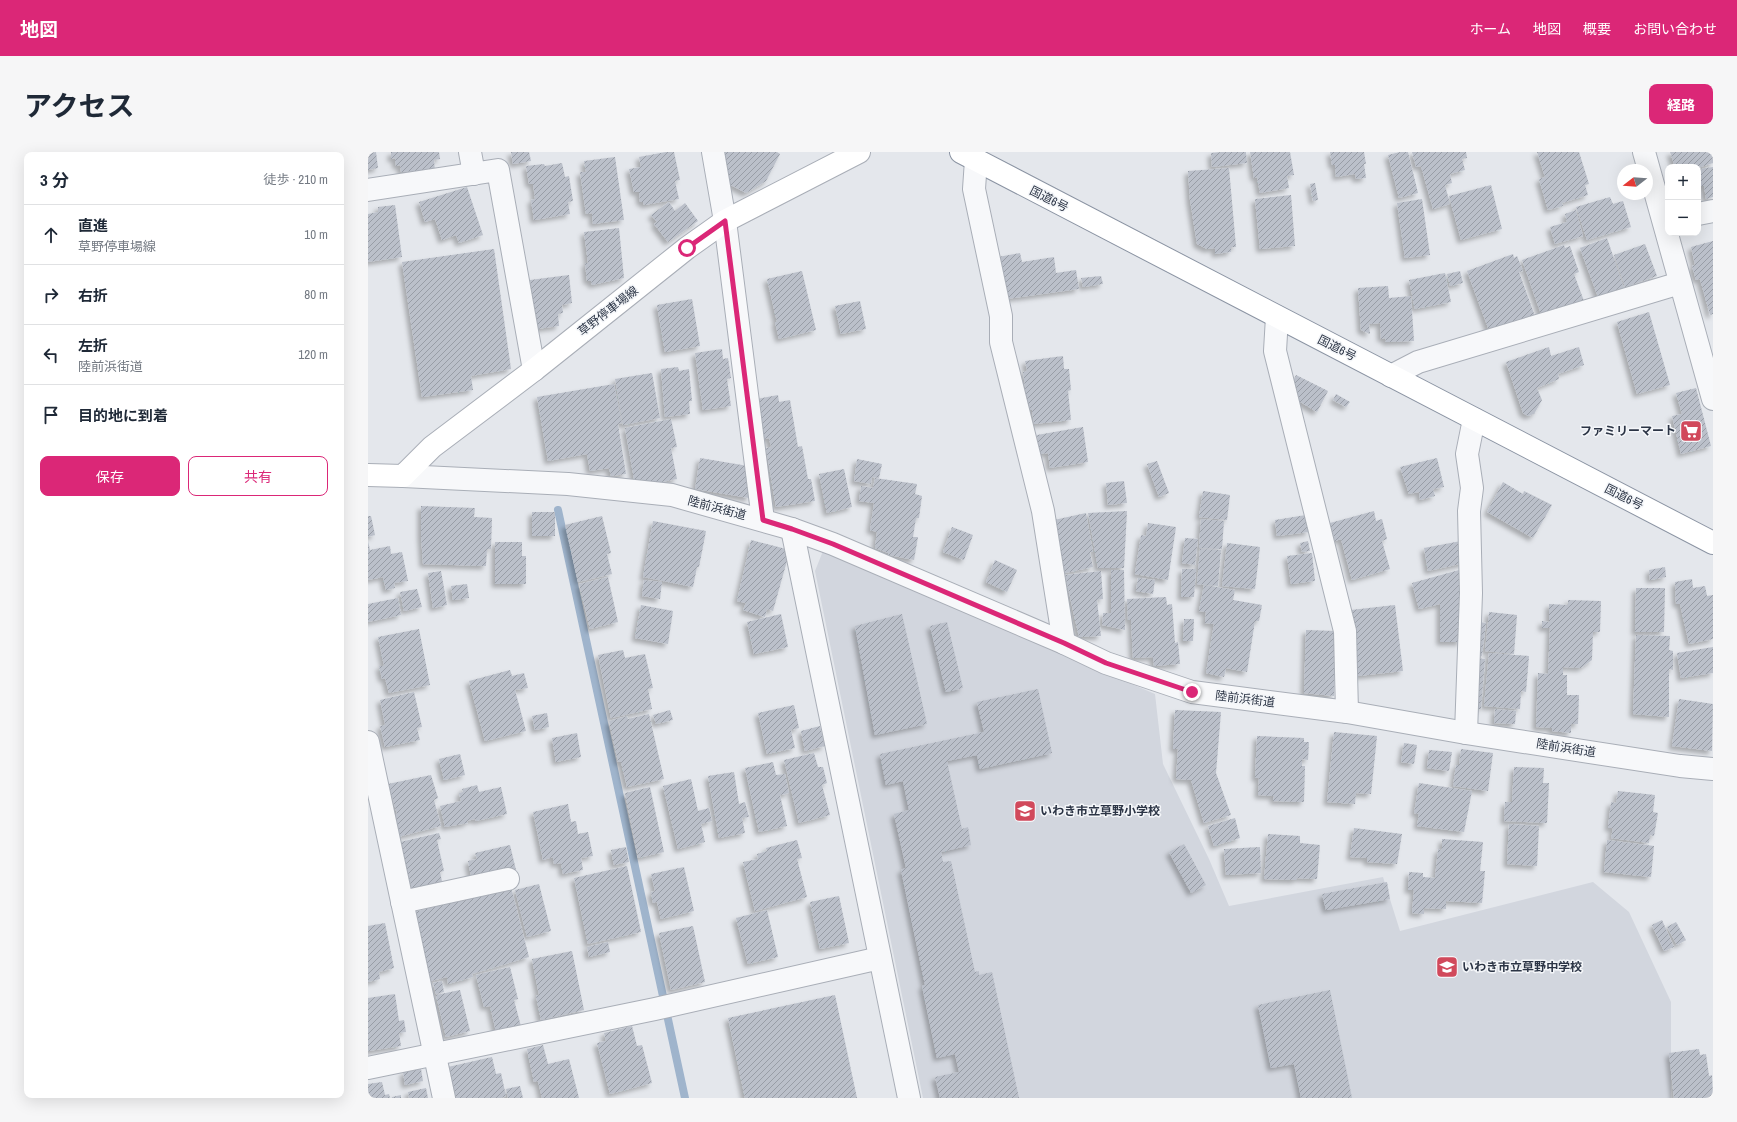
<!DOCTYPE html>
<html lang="ja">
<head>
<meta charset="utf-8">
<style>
	body { margin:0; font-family:"Archivo Narrow","Noto Sans JP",sans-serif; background:#f6f6f7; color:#1f2937 }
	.controls { position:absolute; right:12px; top:12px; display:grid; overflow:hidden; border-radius:8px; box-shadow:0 4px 16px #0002 }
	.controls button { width:36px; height:36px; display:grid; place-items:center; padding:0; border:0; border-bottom:1px solid #e0e1e3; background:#fff; color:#1f2937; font:20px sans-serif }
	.compass { position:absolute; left:1249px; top:12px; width:36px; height:36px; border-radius:50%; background:#fff; box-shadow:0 4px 16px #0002; rotate:253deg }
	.stop { position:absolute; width:12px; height:12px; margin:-9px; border:3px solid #db2777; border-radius:50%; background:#fff }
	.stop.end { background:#db2777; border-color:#fff; box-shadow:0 1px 4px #0008 }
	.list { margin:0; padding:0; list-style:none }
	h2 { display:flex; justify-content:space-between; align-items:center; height:52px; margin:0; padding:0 16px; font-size:17px }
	h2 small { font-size:13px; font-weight:400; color:#747a83 }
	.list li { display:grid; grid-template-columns:26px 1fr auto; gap:12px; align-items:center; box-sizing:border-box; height:60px; padding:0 16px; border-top:1px solid #e0e1e3 }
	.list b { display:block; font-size:15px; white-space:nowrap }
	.list p { margin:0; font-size:13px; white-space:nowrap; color:#747a83 }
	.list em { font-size:13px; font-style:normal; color:#747a83 }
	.actions { display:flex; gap:8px; padding:12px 16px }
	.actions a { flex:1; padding:9px 0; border:1px solid #db2777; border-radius:8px; text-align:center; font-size:14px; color:#db2777 }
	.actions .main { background:#db2777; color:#fff }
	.icon { flex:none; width:22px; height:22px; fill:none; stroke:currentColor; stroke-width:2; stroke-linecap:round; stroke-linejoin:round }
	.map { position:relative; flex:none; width:1345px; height:946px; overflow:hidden; border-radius:8px }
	header { display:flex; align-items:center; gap:24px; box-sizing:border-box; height:56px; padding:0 20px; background:#db2777; color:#fff }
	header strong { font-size:19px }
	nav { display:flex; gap:22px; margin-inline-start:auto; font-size:14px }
	.intro { display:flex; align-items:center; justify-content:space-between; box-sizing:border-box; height:96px; padding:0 24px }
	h1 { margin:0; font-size:28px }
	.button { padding:10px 18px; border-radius:8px; background:#db2777; color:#fff; font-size:14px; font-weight:700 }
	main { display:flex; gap:24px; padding:0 24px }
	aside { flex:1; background:#fff; border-radius:8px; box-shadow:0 4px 16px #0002 }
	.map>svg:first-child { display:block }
	.built { fill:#d2d6de }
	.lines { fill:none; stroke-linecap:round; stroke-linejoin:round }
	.stream { stroke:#9fb4cc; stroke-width:8 }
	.building { fill:url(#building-hatch); filter:url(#shadow) }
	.minor-casing { stroke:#a9aeb7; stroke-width:24 }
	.tertiary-casing { stroke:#a9aeb7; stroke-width:24 }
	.secondary-casing { stroke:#a9aeb7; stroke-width:24 }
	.trunk-casing { stroke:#8b94a3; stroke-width:24 }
	.minor { stroke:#f7f8fa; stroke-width:22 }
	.tertiary { stroke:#f7f8fa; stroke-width:22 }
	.secondary { stroke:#fff; stroke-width:22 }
	.trunk { stroke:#fff; stroke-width:22 }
	.route { stroke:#db2777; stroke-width:5 }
	.labels { text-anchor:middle; stroke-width:3; stroke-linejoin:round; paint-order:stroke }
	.street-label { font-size:12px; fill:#2b3445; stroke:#f4f6f9 }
	.poi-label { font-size:12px; font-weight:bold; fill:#2b3445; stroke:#f4f6f9; text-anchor:start }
</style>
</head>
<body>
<header>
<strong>地図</strong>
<nav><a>ホーム</a><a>地図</a><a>概要</a><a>お問い合わせ</a></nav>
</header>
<div class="intro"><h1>アクセス</h1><a class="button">経路</a></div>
<main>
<aside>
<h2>3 分<small>徒歩 · 210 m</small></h2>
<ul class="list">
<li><svg class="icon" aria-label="ahead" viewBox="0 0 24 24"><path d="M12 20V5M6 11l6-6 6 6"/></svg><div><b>直進</b><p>草野停車場線</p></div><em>10 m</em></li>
<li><svg class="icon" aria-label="right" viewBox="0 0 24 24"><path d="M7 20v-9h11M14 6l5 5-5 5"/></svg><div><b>右折</b></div><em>80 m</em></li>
<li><svg class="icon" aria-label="left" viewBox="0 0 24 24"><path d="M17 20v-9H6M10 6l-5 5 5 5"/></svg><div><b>左折</b><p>陸前浜街道</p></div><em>120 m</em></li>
<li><svg class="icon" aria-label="arrive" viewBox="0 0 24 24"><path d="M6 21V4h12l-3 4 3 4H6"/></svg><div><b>目的地に到着</b></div></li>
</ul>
<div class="actions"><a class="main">保存</a><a>共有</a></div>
</aside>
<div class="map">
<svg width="1345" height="946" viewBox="0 0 1345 946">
	<defs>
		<pattern id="building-hatch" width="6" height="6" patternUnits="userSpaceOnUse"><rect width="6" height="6" fill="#bbc0ca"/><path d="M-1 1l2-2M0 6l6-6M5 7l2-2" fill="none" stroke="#989da6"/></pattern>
		<filter id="shadow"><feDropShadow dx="-3.5" dy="3.5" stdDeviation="2" flood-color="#0004"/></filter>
	</defs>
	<rect width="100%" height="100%" fill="#e4e7ec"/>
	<polygon class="built" points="455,399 787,542 795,612 841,707 861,754 1015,725 1032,779 1225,730 1261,760 1303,850 1303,946 555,946 447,419"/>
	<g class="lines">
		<polyline class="stream" points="190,358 317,946"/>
	</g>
	<g class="building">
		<polygon points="0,0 8,0 10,16 0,18"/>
		<polygon points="23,0 71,0 72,7 66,8 67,19 46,22 46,19 33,20 32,13 28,14 27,6 23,7"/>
		<polygon points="143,0 161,0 163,9 145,12"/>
		<polygon points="298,0 306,0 312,28 307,29 311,47 276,53 275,50 272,50 271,40 266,40 261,17 273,15 271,5"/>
		<polygon points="352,0 409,0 412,2 398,29 378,41 357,30"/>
		<polygon points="853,0 878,0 879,11 844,15 843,1"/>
		<polygon points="882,0 922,0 926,23 919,24 921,36 892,41 889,25 886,26"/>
		<polygon points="962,0 996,0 998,12 996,12 998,26 988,27 987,22 968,25 967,13 964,13"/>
		<polygon points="1032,0 1040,0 1050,41 1031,46 1020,3"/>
		<polygon points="1044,0 1098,0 1099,6 1094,7 1097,18 1082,22 1084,31 1077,33 1082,52 1065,57 1053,14 1048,15"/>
		<polygon points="1169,0 1211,0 1221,32 1217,33 1220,43 1194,51 1195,54 1180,58 1171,27 1177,25"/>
		<polygon points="1302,0 1345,0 1345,11 1330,16 1307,15"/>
		<polygon points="247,5 256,68 225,72 224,61 218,62 212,20 218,20 216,9"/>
		<polygon points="194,11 197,25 201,24 205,49 200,50 202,62 166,68 163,48 167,47 165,32 161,32 158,14 176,12 177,14"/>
		<polygon points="1345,15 1345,45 1338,47 1336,34 1333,34 1330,17"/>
		<polygon points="861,16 868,95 863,95 863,100 847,102 847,96 839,97 829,92 822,48 820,19"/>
		<polygon points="947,31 950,48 945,49 942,32"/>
		<polygon points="1123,33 1134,77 1093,88 1081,44"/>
		<polygon points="99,35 115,83 91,91 88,83 74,88 67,67 57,70 51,50"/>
		<polygon points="923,43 927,94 892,97 887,47"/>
		<polygon points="1242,45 1245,52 1255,49 1263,75 1219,88 1208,55"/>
		<polygon points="1054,47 1062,103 1037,106 1029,51"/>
		<polygon points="301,50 307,59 317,51 330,69 300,90 286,72 289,70 283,63"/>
		<polygon points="27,53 34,105 0,110 0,62 10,60 10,55"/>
		<polygon points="1208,58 1215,84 1187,92 1182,75 1199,70 1197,62"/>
		<polygon points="251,76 256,126 224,133 223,129 219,129 217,111 220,111 216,80"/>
		<polygon points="1239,86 1256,136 1230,145 1212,96"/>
		<polygon points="1345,89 1345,162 1342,163 1332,127 1328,128 1324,114 1327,113 1323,95"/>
		<polygon points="1277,92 1289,124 1257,135 1246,103"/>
		<polygon points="1196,93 1197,96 1202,94 1211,120 1206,122 1216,149 1174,165 1154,108"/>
		<polygon points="126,97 143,217 103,224 105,238 54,245 34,110"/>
		<polygon points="652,101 654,110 686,105 688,121 708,118 711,137 638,147 630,105"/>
		<polygon points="1145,102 1146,106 1149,104 1155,119 1151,120 1168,167 1123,184 1099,119"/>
		<polygon points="434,119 448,178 411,187 407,170 409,170 399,127"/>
		<polygon points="1092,119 1095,131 1082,134 1079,122"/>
		<polygon points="1077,121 1083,150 1047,157 1041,128"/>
		<polygon points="201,123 204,151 194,153 195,161 190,162 191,174 168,177 162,128"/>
		<polygon points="733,124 735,132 715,135 713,126"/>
		<polygon points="1020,134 1021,146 1043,144 1046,189 1018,190 1017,186 1013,187 1012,171 1001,172 1002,182 993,178 990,136"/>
		<polygon points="324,147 332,194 297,200 289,153"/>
		<polygon points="492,149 498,177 473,182 467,154"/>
		<polygon points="1281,160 1302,233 1269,242 1249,170"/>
		<polygon points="1181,195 1183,204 1211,195 1216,213 1190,222 1191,227 1169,236 1174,248 1166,262 1160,264 1155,261 1138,210"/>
		<polygon points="354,197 355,207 360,206 363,226 359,227 363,254 335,258 327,201"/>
		<polygon points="695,204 696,217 701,217 703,238 700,239 703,268 666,272 664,258 660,258 655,220 659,219 657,209"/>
		<polygon points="310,215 311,219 321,217 324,249 321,249 322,262 297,265 293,217"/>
		<polygon points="284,221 292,266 255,273 247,227"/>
		<polygon points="928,223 960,239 949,260 919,242"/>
		<polygon points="246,232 254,271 250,272 258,322 243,324 241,316 222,319 219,302 180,309 169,245"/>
		<polygon points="1328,236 1343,294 1313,302 1304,264 1314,262 1308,241"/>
		<polygon points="968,242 982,250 978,255 965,248"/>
		<polygon points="410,243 411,250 422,248 430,295 434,294 440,327 443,327 447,349 408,355 398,296 403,295 401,286 396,287 389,247"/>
		<polygon points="303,267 309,295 303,296 309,327 288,331 266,327 257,276"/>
		<polygon points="715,275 720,310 682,316 680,301 672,302 669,283"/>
		<polygon points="332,306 386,315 381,346 327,337"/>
		<polygon points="1069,306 1076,335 1065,337 1067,344 1052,348 1051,340 1041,342 1032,315"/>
		<polygon points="489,307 514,312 511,326 504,325 503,332 486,329"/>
		<polygon points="789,309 801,341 791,345 779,312"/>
		<polygon points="476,317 484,355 459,361 451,322"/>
		<polygon points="507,326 549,332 547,342 554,344 551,366 548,366 545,385 550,385 546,408 521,403 520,401 507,396 509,380 502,378 506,351 491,349 493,334 505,336"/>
		<polygon points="756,329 759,351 740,353 738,331"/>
		<polygon points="1135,330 1155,342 1156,339 1184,353 1165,386 1119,360"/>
		<polygon points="835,339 862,343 859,368 831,365"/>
		<polygon points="53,354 107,356 106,365 124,366 123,397 119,397 118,414 55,412 53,383"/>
		<polygon points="759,359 756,416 730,416 720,361"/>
		<polygon points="1006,359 1008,369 1014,367 1019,387 1014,389 1022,417 984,428 973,387 967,389 962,371"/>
		<rect x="164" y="360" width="23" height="24"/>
		<polygon points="718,361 725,400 722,400 725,415 697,421 686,368"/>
		<polygon points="938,363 941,380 909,384 907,368"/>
		<polygon points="0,364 3,364 7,383 0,385"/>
		<polygon points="234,364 243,401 239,402 244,422 210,430 197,373"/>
		<polygon points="833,367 856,369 854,397 831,396"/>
		<polygon points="285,369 338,379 331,415 329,415 325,435 275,425"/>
		<polygon points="780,371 808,375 800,428 767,422 773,383 778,384"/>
		<polygon points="584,375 605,383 596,408 575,400"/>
		<polygon points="817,386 830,387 827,413 814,411"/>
		<polygon points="383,388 422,398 405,459 399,457 397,465 375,458 378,451 369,449"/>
		<polygon points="0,389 2,398 22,394 23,402 34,400 40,429 26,431 27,436 18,438 15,425 0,428"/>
		<polygon points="940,389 942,399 934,400 932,391"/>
		<polygon points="1093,389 1097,411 1060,419 1056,396"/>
		<polygon points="127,390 154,390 154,404 158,404 158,432 127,432"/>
		<polygon points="859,391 892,395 887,437 854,434"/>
		<polygon points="832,397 853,398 850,434 829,432"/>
		<polygon points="944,401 947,429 923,432 919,404"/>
		<polygon points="627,408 649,418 639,440 618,430"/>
		<polygon points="1297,415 1298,425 1282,428 1281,418"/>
		<polygon points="814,417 828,417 826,445 813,445"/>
		<polygon points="743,418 756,418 757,478 734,473 735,461 743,461"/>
		<polygon points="1091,418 1093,490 1072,490 1072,452 1051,457 1044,431"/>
		<polygon points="73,419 79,453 65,456 60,421"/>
		<polygon points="733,419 735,447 729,448 733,484 711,485 697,423"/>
		<polygon points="240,425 250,470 222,477 211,432"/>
		<polygon points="770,426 787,428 785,442 768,439"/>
		<polygon points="1324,427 1325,436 1337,434 1339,444 1345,443 1345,487 1321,492 1312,452 1308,452 1307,430"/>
		<polygon points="276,428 294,430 292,447 274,444"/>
		<polygon points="99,432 101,446 85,448 83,434"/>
		<polygon points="836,433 867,438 865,448 894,453 891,469 887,469 879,520 858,516 856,525 838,521 846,472 837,471 838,460 831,459"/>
		<polygon points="1268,436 1297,436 1296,480 1267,480"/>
		<polygon points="49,437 54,455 36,459 32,440"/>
		<polygon points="798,445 799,453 804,452 807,491 810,490 812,512 786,514 785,505 765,506 763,468 760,468 759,447"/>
		<polygon points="30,446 33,463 0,470 0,452"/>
		<polygon points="1200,448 1233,449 1232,480 1225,480 1224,508 1213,516 1195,515 1195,523 1199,523 1199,543 1211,543 1210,572 1203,572 1203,581 1184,579 1184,576 1168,575 1170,521 1180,522 1182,476 1174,476 1174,469 1181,470 1181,452 1200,453"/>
		<polygon points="273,453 305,459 300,492 267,486"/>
		<polygon points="1027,453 1035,519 990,524 983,458"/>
		<polygon points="1121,460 1149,463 1146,502 1117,499"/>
		<polygon points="413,462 420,495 386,502 379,470"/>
		<polygon points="534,462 559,572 507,583 487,474"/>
		<polygon points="816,467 826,467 825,489 815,489"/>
		<polygon points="579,470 595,536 578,540 562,474"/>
		<polygon points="1111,470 1118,471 1114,504 1107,503"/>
		<polygon points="51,477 62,533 21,541 17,526 14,527 11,514 16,514 10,485"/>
		<polygon points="938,478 968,479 966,544 936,541"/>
		<polygon points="1268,483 1302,484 1301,498 1305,499 1305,518 1301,517 1301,565 1265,562"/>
		<polygon points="1345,495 1345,521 1313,526 1309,501"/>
		<polygon points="255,498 257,506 277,502 285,536 280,537 284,557 243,566 230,503"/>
		<polygon points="1121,501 1161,504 1158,540 1153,539 1152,557 1116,554"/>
		<polygon points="1107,506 1117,507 1113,557 1104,557"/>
		<polygon points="142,518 144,524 156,521 160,536 147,538 158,579 117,589 101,529"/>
		<polygon points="670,537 684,601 612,617 609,603 579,609 594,677 600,675 603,693 573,700 575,710 583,709 607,820 611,819 611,823 624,820 651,946 572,946 567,925 591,920 587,902 569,906 554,834 557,833 533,718 538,716 526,662 541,658 535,629 518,633 512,602 616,580 609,550"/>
		<polygon points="46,540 54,575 49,576 52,588 17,595 12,574 17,573 12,548"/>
		<polygon points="1311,547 1345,552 1344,599 1304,594"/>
		<polygon points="426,553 431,576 423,578 427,596 399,602 390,561"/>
		<polygon points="1127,557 1148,559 1147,572 1126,571"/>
		<polygon points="302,558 305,568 288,572 285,563"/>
		<polygon points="807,558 853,560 848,621 863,663 836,671 823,628 808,627 810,597 805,597"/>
		<polygon points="179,561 181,575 167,578 164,564"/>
		<polygon points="281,562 296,627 259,635 253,610 250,610 241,569 259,564 260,567"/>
		<polygon points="452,574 457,594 437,599 433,579"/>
		<polygon points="966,580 1009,584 1003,642 988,641 987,652 959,650"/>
		<polygon points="209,581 213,605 188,610 184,586"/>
		<polygon points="889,584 936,586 936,590 941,590 940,608 934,607 934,614 937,614 936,650 905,649 906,644 890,643 891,626 887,626"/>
		<polygon points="1036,591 1049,593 1046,612 1033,610"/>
		<polygon points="1093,597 1125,601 1120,639 1085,634 1088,613 1091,613"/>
		<polygon points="1061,598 1084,600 1081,619 1059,616"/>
		<polygon points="446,601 450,615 455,615 459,631 454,633 462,663 431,671 416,608"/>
		<polygon points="92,602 97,623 76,628 71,607"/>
		<polygon points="405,610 408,623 417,622 421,641 412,643 419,674 391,680 377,616"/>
		<polygon points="1146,615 1176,616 1175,631 1181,631 1179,671 1136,669 1137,650 1144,650"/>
		<polygon points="366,620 371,652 377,650 381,665 374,666 377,681 351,686 340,624"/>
		<polygon points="63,623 70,646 66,648 73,674 30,685 24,663 29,662 20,632"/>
		<polygon points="323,627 330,659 341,656 344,669 333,672 337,690 310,697 295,634"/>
		<polygon points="1051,631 1104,639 1096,680 1049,674 1051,662 1046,661"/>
		<polygon points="109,633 111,640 133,635 139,662 108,669 107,667 99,669 100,671 77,675 72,654 93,649 91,641 95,640 94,637"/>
		<polygon points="282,635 296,700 270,706 257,641"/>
		<polygon points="1250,639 1287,643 1285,660 1290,661 1286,684 1282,683 1281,691 1243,686 1245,676 1240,676 1243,650 1248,651"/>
		<polygon points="200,652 203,670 208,669 210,682 220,680 225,704 213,706 215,718 195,722 193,711 186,712 185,705 175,708 165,660"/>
		<polygon points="867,666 872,686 846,694 840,674"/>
		<polygon points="1141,672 1171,674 1169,714 1139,712"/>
		<polygon points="986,676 1034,682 1029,712 999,710 999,706 982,705"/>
		<polygon points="71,681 73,687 69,688 76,719 72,720 75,734 44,738 32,690"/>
		<polygon points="900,682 932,684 932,691 952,693 949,727 929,726 928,728 896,727"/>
		<polygon points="1074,687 1115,690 1112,719 1117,719 1114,751 1078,749 1078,757 1056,756 1056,762 1044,761 1046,738 1040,738 1041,720 1055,721 1055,725 1067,726 1070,697 1074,698"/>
		<polygon points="429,688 434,706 429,707 439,745 387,759 375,710 390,707 389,702 399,699 398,696"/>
		<polygon points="1239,688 1286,694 1283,725 1236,720"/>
		<polygon points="816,692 838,733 823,741 801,700"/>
		<polygon points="142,693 148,718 104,729 100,709 109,707 107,701"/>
		<polygon points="258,695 261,710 246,713 243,698"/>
		<polygon points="892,695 893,721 858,723 856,697"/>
		<polygon points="259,714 273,780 220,792 206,726"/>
		<polygon points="316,715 326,759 293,767 289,750 285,751 283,740 287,739 283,722"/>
		<polygon points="1019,730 1022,747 958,758 954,742"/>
		<polygon points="171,732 183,779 159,785 147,738"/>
		<polygon points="143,735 161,805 104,822 105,825 80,832 79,825 63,829 46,760"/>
		<polygon points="471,744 481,791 452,797 442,750"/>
		<polygon points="399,758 410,805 380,812 368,766"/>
		<polygon points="1294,768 1306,795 1296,799 1284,773"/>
		<polygon points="1308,770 1318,788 1309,793 1299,775"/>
		<polygon points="17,771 26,816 11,820 12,827 0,830 0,774"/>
		<polygon points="325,774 337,830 303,838 291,781"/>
		<polygon points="240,790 242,800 221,805 219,795"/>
		<polygon points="204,799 216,858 173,868 168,844 171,843 164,807"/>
		<polygon points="142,815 150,847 146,848 154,878 129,884 122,854 116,855 108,823"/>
		<polygon points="74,829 76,840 68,842 65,831"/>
		<polygon points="92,838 102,879 78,885 68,843"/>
		<polygon points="962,838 984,946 933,946 926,912 903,916 890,853"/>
		<polygon points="27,842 31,869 36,868 38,880 31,881 33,894 0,899 0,846"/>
		<polygon points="467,843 489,946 377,946 360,866"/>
		<polygon points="264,874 269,894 274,893 284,931 242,942 229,891 238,889 236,881"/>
		<polygon points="175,893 180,912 201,907 211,946 174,946 170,929 166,930 159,897"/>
		<polygon points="1331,897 1332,903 1338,902 1341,924 1344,923 1345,944 1343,944 1343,946 1306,946 1301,901"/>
		<polygon points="124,905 128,922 133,921 138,944 133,946 87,946 80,915"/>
		<polygon points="53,917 55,929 37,933 35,920"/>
		<polygon points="14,930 17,943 21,942 22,946 0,946 0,932"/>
		<polygon points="152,934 155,946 140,946 138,937"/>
		<polygon points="58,936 60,946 41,946 40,940"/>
		<polygon points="33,943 33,946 24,946 24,945"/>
	</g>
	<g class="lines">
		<g class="minor-casing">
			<g id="minor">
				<polyline points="102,0 106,22"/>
				<polyline points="345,0 357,69 395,368"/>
				<polyline points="608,8 606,37 633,164 633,190 675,359 696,491"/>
				<polyline points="0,38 130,18 166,218"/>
				<polyline points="1330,62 1345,59"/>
				<polyline points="909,165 907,199 977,479 979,560"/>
				<polyline points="1023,224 1050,210 1312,131"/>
				<polyline points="424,377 541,946"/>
				<polyline points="1098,581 1103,441 1101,359 1104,336 1099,302 1106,267"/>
				<polyline points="0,590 76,946"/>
				<polyline points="34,750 140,727"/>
				<polyline points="0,916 287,857 512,806"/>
			</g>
		</g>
		<g class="tertiary-casing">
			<g id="tertiary">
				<polyline points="1276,0 1345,247"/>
				<polyline points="35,324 200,332 304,343 424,377 465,392 696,491 738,511 824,540 979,560 1098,581 1312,614 1345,617"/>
			</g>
		</g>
		<g class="secondary-casing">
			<polyline id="secondary" points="0,323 35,324 64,295 166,218 319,96 357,69 491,0"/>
		</g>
		<g class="trunk-casing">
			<polyline id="trunk" points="593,0 1345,391"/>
		</g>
		<use href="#minor" class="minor"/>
		<use href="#tertiary" class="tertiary"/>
		<use href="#secondary" class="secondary"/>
		<use href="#trunk" class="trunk"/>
	</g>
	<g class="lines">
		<polyline class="route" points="319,96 357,69 395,368 424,377 465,392 696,491 738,511 824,540"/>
	</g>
	<defs>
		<g id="supermarket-square" transform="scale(1.15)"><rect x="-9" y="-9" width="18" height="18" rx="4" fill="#d1495b" stroke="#f4f6f9"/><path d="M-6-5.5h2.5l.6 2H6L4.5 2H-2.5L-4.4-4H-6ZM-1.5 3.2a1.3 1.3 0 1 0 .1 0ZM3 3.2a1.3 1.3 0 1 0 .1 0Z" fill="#fff"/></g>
		<g id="school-square" transform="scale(1.15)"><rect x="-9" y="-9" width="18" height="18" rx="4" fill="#d1495b" stroke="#f4f6f9"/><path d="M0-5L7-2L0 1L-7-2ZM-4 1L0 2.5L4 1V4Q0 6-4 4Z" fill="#fff"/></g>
	</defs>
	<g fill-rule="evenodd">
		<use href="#supermarket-square" x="1323" y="279"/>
		<use href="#school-square" x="657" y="659"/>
		<use href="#school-square" x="1079" y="815"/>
	</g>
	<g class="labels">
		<g class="street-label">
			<text transform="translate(681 47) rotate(27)" y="4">国道6号</text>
			<text transform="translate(240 159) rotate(-38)" y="4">草野停車場線</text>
			<text transform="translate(969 196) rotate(27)" y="4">国道6号</text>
			<text transform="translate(1256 345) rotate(27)" y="4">国道6号</text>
			<text transform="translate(349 356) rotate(15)" y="4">陸前浜街道</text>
			<text transform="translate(877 547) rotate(7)" y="4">陸前浜街道</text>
			<text transform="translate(1198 596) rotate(9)" y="4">陸前浜街道</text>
		</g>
		<g class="poi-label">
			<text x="1308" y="283" text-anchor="end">ファミリーマート</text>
			<text x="672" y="663">いわき市立草野小学校</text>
			<text x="1094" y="819">いわき市立草野中学校</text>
		</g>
	</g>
</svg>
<div class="controls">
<button>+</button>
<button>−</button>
</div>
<svg class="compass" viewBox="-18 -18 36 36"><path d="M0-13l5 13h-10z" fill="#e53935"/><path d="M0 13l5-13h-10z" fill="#747a83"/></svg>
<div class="stop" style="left:319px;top:96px"></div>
<div class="stop end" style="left:824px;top:540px"></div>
</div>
</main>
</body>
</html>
